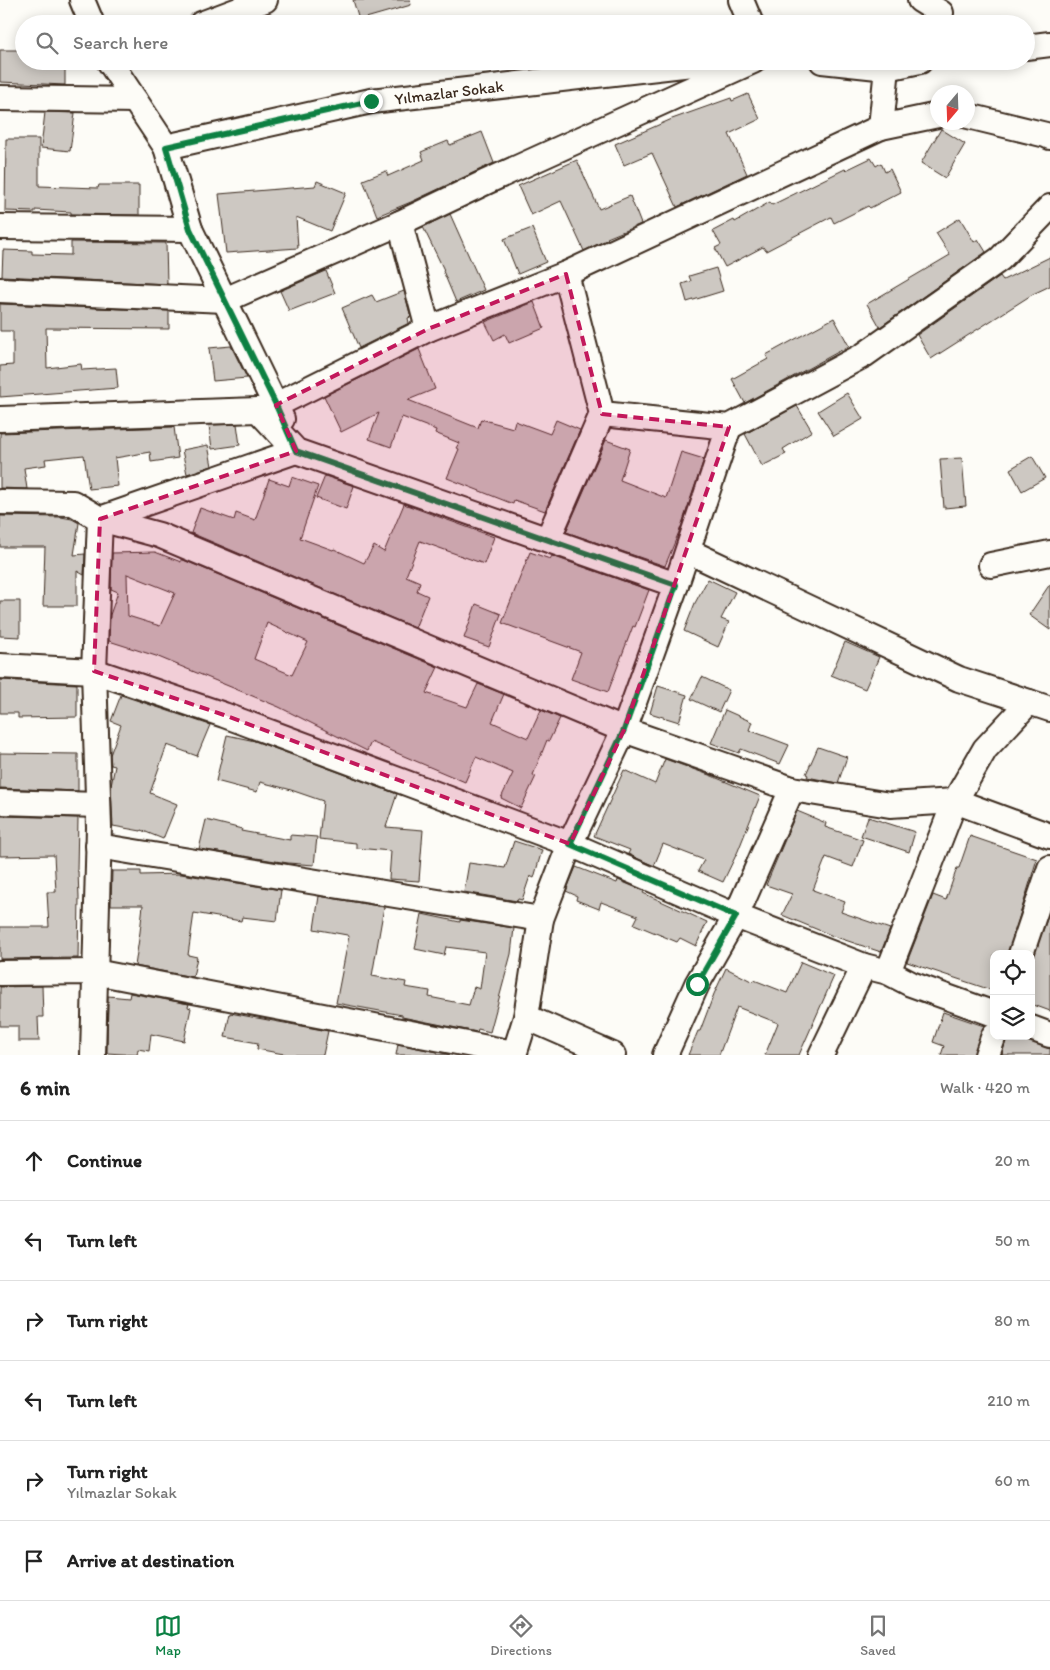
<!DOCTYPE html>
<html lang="en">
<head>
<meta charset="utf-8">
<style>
	body { margin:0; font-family:Itim,sans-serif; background:#f6f6f6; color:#222 }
	.controls { position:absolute; right:15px; bottom:15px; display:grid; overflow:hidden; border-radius:10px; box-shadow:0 2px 12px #0003 }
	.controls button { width:45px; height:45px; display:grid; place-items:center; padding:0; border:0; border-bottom:1px solid #e0e0e0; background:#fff; color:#222; font:25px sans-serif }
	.compass { position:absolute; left:930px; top:85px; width:45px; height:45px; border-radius:50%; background:#fff; box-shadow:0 2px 12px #0003; rotate:199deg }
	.stop { position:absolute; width:15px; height:15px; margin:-11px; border:4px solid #0b8043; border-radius:50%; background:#fff }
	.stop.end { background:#0b8043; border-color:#fff; box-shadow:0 1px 5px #0008 }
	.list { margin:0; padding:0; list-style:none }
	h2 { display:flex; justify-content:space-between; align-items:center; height:65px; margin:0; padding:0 20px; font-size:21px }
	h2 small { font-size:16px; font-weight:400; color:#767676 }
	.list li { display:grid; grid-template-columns:32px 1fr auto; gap:15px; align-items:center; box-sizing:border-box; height:80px; padding:0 20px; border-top:1px solid #e0e0e0 }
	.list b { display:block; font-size:19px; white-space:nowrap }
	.list p { margin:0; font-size:16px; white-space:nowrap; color:#767676 }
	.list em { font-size:16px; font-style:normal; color:#767676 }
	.icon { flex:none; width:28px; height:28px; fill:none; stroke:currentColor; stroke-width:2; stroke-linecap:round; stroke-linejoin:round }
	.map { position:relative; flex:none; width:1050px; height:1055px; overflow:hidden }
	.search { position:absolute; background:#fff; box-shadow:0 2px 12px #0003; left:15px; right:15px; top:15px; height:55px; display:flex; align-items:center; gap:12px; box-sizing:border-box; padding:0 18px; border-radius:28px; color:#767676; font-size:19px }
	.sheet { height:545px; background:#fff }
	nav { display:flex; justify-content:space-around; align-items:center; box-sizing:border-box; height:70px; border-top:1px solid #e0e0e0; background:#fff; font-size:14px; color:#767676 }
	nav a { display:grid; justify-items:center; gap:2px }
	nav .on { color:#0b8043 }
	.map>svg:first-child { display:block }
	.building { fill:#cdc8c2; stroke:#3b2a1e; fill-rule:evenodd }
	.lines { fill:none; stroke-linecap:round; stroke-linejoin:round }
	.minor-casing { stroke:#3b2a1e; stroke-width:28 }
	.minor { stroke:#fdfcf7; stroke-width:24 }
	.route { stroke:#0b8043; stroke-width:6 }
	.marked { fill:#c2185b; fill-opacity:0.2; stroke:#c2185b; stroke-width:4; stroke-dasharray:10 6; stroke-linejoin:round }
	.labels { text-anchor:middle; stroke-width:4; stroke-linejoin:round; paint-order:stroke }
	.street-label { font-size:16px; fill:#3b2a1e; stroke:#fdfcf7 }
</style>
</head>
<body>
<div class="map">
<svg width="1050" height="1055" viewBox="0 0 1050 1055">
	<rect width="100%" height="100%" fill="#fdfcf7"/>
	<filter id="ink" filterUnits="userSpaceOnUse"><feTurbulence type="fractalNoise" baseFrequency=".02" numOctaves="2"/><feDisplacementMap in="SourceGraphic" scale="10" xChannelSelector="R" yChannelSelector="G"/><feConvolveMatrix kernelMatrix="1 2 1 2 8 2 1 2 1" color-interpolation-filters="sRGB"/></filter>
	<g filter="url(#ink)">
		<g class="building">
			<polygon points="353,0 410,0 411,5 359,20"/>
			<polygon points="0,50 24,50 24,61 65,61 65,85 0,82"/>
			<polygon points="748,94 760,119 729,134 747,174 677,207 652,153 624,165 615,144 672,119 731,98 732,101"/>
			<polygon points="45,112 75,113 70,151 41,148"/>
			<polygon points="941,129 965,144 945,178 921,163"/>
			<polygon points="482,132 494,163 411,202 377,216 363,180 386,171 388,176 424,160 421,152 448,141 450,145"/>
			<polygon points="6,139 39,139 39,186 98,188 99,185 139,185 139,215 71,214 71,212 35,210 35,212 5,211"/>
			<polygon points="871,158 876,166 881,163 885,172 890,169 901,192 870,208 868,206 834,223 831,217 766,251 763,247 725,267 715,248 721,245 713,231 734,220 735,222 770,202 772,205 845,169 846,170"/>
			<polygon points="577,160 599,209 630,196 641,224 607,238 608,239 584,251 561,201 531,215 518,186"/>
			<polygon points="317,181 346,193 330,231 296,217 298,248 226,253 219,194 315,186"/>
			<polygon points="450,214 484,290 456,302 443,271 444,270 423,227"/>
			<polygon points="960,218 974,242 978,239 986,252 880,327 867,304 950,255 936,233"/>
			<polygon points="532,228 546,262 518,274 504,239"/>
			<polygon points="71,242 166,243 167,284 2,276 3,250 32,251 32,254 71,255"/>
			<polygon points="1050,257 1050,286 1033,294 931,359 917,335 1000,276 1003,280"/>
			<polygon points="716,268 723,291 687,302 682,284 691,281 689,276"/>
			<polygon points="326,271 335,293 289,311 280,291"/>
			<polygon points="404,291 411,317 408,318 409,323 359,348 342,308 372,295 376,302"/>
			<polygon points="534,302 544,328 509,343 505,334 494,340 485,322"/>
			<polygon points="0,304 169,311 169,329 46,328 47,368 81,364 82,370 116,368 118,388 0,397 0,366 13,365 13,331 0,331"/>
			<polygon points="834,318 849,346 745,403 732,379 768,359 766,355"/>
			<polygon points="231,346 247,378 213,381 209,348"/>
			<polygon points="419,349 435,389 408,400 478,428 481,419 513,428 515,421 550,434 556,420 580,430 545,511 514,500 513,504 447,478 459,449 456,448 459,443 435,433 436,430 402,417 391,447 369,439 379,413 341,432 324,396"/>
			<polygon points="847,393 863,419 834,436 818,411"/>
			<polygon points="797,406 812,431 783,449 786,454 762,466 745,434"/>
			<polygon points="237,424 240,445 212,449 209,425"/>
			<polygon points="174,427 178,458 151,462 150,452 115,458 118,486 89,489 84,455 45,459 46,465 24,468 27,489 0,488 0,433"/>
			<polygon points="606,440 630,449 620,480 666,498 681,452 704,459 681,527 665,566 566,532"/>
			<polygon points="208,445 212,466 187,474 182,450"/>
			<polygon points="1032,456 1045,478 1022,491 1010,469"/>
			<polygon points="962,458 966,506 944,508 940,459"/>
			<polygon points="325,476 354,486 346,509 316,498"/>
			<polygon points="292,477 318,486 300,538 333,550 334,549 364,563 374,546 384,552 404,504 494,537 484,564 420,541 406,576 420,582 417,591 428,596 415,628 191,533 200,508 234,520 236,513 255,520 269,479 289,486"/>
			<polygon points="0,516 61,517 72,519 79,523 74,555 85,554 84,575 77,571 77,606 43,606 45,547 0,547"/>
			<path d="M155 552 181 562V559L438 667 426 693 467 707 478 684 504 694 492 722 528 738 541 710 560 718 549 741 547 740 533 775 536 776 521 808 501 798 513 773 476 757 465 782 371 742 367 751 279 707 156 656 109 641 110 615 118 592 111 589 112 553ZM127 574 175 593 160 626 128 616ZM267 623 308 642 292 675 254 659Z"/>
			<polygon points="530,552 550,559 552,556 649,590 635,627 633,626 608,692 571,679 581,652 502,623"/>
			<polygon points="708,579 735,592 721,619 729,622 718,647 684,631 695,603"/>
			<polygon points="1050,584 1050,630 1029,615"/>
			<polygon points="0,601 20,601 20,637 0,636"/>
			<polygon points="476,604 501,614 489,647 464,638"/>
			<polygon points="845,642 879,657 865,689 831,675"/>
			<polygon points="702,677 729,690 719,712 691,699"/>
			<polygon points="0,680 77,684 77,717 18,718 18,713 0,713"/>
			<polygon points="658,686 687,695 679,722 650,713"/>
			<polygon points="121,695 210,725 197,756 167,745 150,793 177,804 163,839 141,830 141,831 113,826 111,786 115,766 111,765 110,755 121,725 111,721"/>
			<polygon points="725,710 752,722 749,730 789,745 780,764 741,749 739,753 711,743"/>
			<polygon points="227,735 255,741 397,794 386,827 423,830 419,881 389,879 391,851 356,848 356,843 319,839 323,801 288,789 260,782 257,792 216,781"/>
			<polygon points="818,747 847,757 838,783 807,777 808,775 806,774"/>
			<polygon points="0,753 78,754 78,791 0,788"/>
			<polygon points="665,759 712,776 760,796 738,851 723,882 698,871 704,860 663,844 654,866 628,854 630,850 594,836 624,770 655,784"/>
			<polygon points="797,811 826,823 825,827 863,840 853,867 826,857 813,890 845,902 841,912 890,929 881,952 833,936 782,915 792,894 766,885"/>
			<polygon points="0,816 78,818 77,871 78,871 79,898 78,958 0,959 0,927 49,927 47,892 56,892 54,855 0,856"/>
			<polygon points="868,817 915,832 909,852 861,836"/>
			<polygon points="206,820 242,829 241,831 290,840 290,835 317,837 314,865 288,863 199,849"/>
			<polygon points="970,836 1037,859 1008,954 994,954 994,991 907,962 933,895 946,900 957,868 959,868"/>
			<polygon points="514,841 542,850 534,878 530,876 522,900 518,899 517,901 464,892 469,863 505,868"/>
			<polygon points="576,867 617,883 618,880 644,891 643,893 707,922 696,946 680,938 677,942 634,924 638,916 601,902 599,909 576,900 577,896 566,891"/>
			<polygon points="112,871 141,871 141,875 181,874 281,890 277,921 242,917 241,921 194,913 188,955 197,957 193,977 135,966 140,932 143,905 111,905"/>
			<polygon points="319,896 384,907 372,976 406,982 405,987 430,991 429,997 469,1005 474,987 480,989 485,952 446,947 444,955 415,949 422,914 460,922 460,920 514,928 511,954 490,1032 478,1029 477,1032 402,1017 402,1015 336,1003 349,936 347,935 314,929"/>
			<polygon points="1050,911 1050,1011 1031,1004 1031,963"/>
			<polygon points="801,962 834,976 799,1055 765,1055 778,1023 737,1007 719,1055 688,1055 698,1031 700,1031 714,994 726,968 753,982 754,980 787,993"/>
			<polygon points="42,986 43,1017 38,1017 39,1041 18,1041 18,1026 0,1026 0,987"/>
			<polygon points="130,993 189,1004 188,1007 191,1008 184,1041 151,1034 149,1051 138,1049 137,1055 107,1053 108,996 129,998"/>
			<polygon points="943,1012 984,1026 974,1055 941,1055 944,1046 933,1042"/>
			<polygon points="230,1013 328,1031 323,1055 289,1055 257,1049 258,1043 225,1037"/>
			<polygon points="1007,1036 1016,1036 1050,1048 1050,1055 1002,1055"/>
			<polygon points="398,1044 452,1055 396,1055"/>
		</g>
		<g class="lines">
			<g class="minor-casing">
				<g id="minor">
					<polyline points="82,0 92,24"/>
					<polyline points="741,0 751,24"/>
					<polyline points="920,0 941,13"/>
					<polyline points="201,24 265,0"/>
					<polyline points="1026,47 1050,44"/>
					<polyline points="109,61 166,147 371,101 718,61"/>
					<polyline points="887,68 920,61"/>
					<polyline points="0,98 135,100"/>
					<polyline points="968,116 1046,135 1050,137"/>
					<polyline points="881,127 938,115"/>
					<polyline points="166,147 190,229 282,419"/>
					<polyline points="400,223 428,329"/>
					<polyline points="0,227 190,229"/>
					<polyline points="566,274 602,414 729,427 864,355 1000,259 1050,207"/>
					<polyline points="0,290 225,300 400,223 486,182 753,61"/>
					<polyline points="276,405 428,329 566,274 881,127 887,68 822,61"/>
					<polyline points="0,419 258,410 296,451 676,585"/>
					<polyline points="0,502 73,503 100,519 159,535 624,730 792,789 736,916 697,984 665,1055"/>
					<polyline points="548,539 602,414"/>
					<polyline points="688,551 959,679 1029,702"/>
					<polyline points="991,565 1050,553"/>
					<polyline points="0,666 94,671 224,715 570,844 736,916 864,966 888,972 911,984 994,1014"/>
					<polyline points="792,789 890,805 955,801 1050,836"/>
					<polyline points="0,802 98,805"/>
					<polyline points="98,846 541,919"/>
					<polyline points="1021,954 1050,868"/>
					<polyline points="888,972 955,801 985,749 1029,702 1050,709"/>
					<polyline points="0,973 95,972 514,1053"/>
					<polyline points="526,1017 613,1055"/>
					<polyline points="1031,1028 1050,1035"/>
					<polyline points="93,1055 99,827 94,671 100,519 296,451"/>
					<polyline points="514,1055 526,1017 541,919 570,844 624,730 676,585 729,427"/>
					<polyline points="821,1055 864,966"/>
					<polyline points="987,1055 994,1035"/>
				</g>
			</g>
			<use href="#minor" class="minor"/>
		</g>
	</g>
	<g class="lines" filter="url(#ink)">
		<polyline class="route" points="371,101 166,147 190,229 276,405 296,451 676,585 624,730 570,844 736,916 697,984"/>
	</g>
	<path class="marked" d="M566 274 602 414 729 427 624 730 570 844 224 715 94 671 100 519 296 451 276 405 428 329Z"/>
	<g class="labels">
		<g class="street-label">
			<text transform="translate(449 92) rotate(-7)" y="6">Yılmazlar Sokak</text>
		</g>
	</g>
</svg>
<div class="controls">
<button><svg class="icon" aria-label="locate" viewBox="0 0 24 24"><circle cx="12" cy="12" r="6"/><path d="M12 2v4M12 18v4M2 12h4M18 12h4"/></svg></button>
<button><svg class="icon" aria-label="layers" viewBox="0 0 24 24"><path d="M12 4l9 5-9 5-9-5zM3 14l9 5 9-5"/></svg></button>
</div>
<svg class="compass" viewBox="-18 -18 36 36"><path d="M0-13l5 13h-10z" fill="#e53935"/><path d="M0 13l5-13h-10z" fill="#767676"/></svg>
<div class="stop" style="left:697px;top:984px"></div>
<div class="stop end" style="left:371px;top:101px"></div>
<div class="search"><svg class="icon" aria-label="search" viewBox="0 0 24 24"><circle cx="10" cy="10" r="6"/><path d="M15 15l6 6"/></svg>Search here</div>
</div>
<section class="sheet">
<h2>6 min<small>Walk · 420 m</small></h2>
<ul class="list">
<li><svg class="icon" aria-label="ahead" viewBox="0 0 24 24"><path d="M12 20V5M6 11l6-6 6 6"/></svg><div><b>Continue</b></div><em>20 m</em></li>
<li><svg class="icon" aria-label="left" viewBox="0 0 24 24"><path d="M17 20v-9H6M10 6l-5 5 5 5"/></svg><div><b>Turn left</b></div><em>50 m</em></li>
<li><svg class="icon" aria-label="right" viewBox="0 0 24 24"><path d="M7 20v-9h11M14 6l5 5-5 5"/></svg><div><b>Turn right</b></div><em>80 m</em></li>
<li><svg class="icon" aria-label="left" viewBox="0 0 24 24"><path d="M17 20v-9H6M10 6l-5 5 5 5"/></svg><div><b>Turn left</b></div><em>210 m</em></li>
<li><svg class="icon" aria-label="right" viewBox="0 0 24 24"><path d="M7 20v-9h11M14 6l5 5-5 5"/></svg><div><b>Turn right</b><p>Yılmazlar Sokak</p></div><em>60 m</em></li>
<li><svg class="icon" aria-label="arrive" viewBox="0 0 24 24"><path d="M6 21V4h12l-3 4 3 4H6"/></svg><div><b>Arrive at destination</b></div></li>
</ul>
</section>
<nav>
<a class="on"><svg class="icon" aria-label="map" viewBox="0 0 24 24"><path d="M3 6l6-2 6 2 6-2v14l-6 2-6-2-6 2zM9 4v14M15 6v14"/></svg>Map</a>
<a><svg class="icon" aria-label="directions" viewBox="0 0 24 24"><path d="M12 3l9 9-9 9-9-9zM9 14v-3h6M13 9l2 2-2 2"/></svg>Directions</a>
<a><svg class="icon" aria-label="saved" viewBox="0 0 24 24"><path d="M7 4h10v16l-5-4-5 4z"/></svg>Saved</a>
</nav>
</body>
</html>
